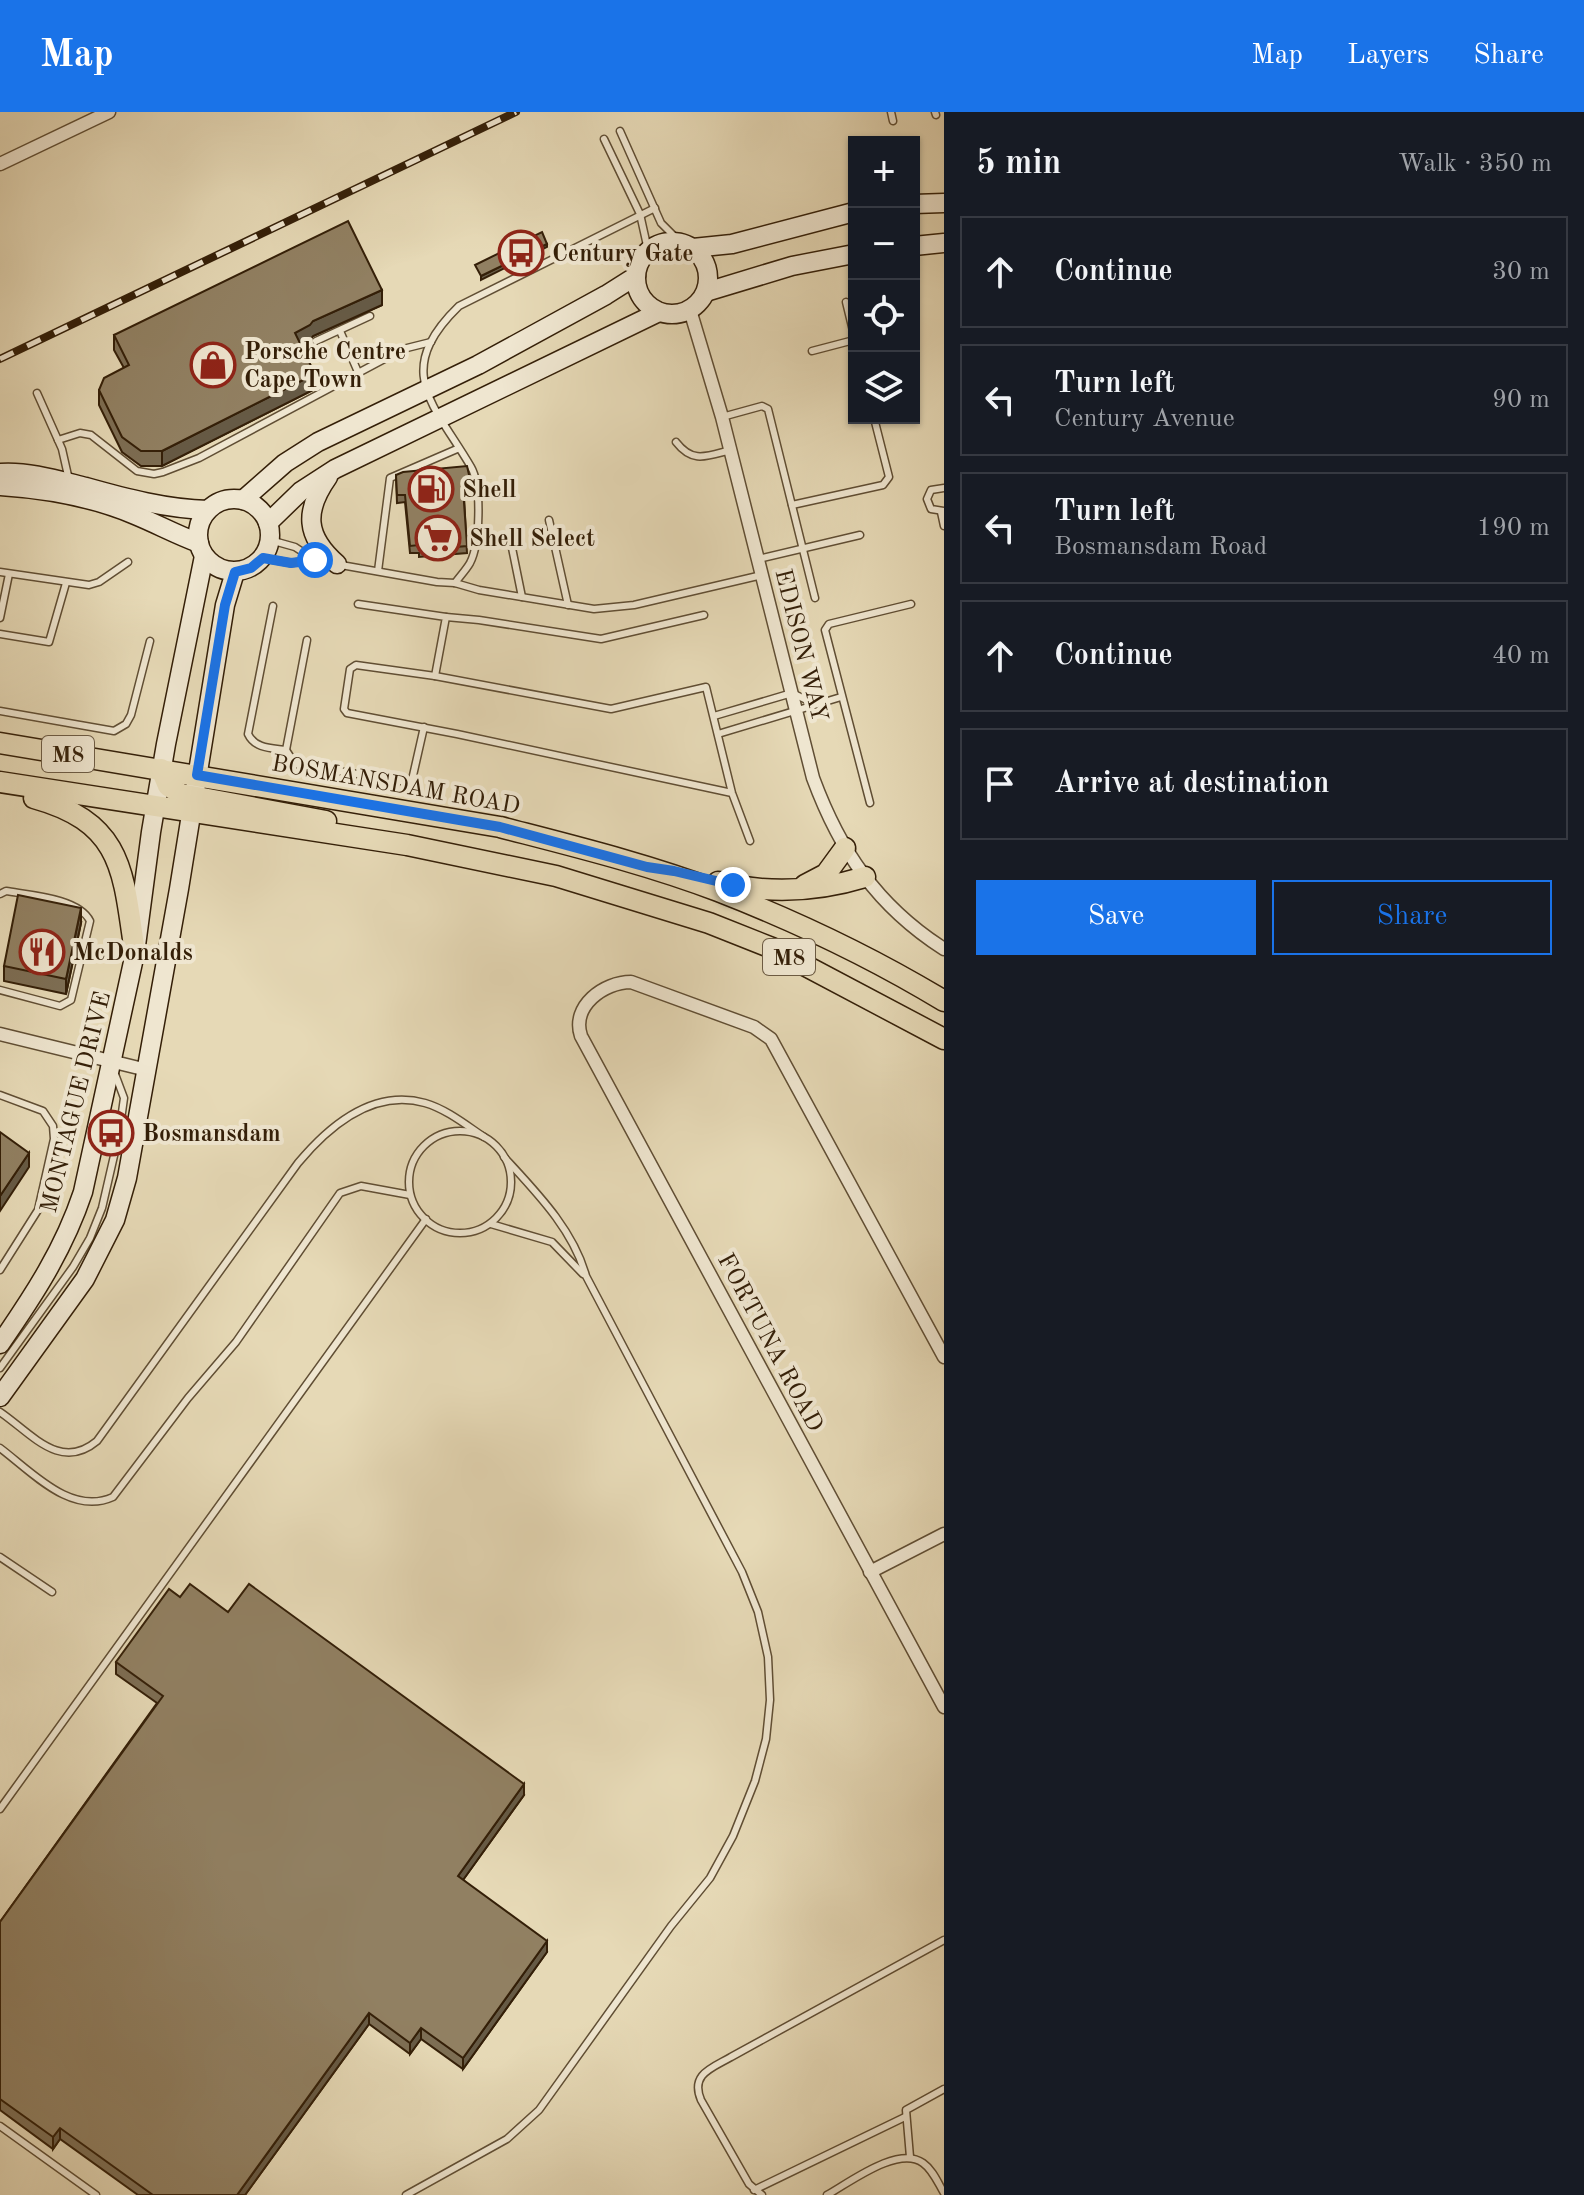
<!DOCTYPE html>
<html lang="en">
<head>
<meta charset="utf-8">
<style>
	body { margin:0; font-family:"Old Standard TT",serif; background:#20242c; color:#f1f3f6 }
	.controls { position:absolute; right:24px; top:24px; display:grid; overflow:hidden; border-radius:0px; box-shadow:0 2px 6px #0004 }
	.controls button { width:72px; height:72px; display:grid; place-items:center; padding:0; border:0; border-bottom:2px solid #363941; background:#171b24; color:#f1f3f6; font:40px sans-serif }
	.stop { position:absolute; width:24px; height:24px; margin:-18px; border:6px solid #1a73e8; border-radius:50%; background:#fff }
	.stop.end { background:#1a73e8; border-color:#fff; box-shadow:0 2px 8px #0008 }
	.list { margin:0; padding:0; list-style:none }
	h2 { display:flex; justify-content:space-between; align-items:center; height:104px; margin:0; padding:0 32px; font-size:34px }
	h2 small { font-size:26px; font-weight:400; color:#9ea1a6 }
	.list li { display:grid; grid-template-columns:52px 1fr auto; gap:24px; align-items:center; box-sizing:border-box; height:112px; margin:0 16px 16px; padding:0 16px; border:2px solid #363941; border-radius:0px }
	.list b { display:block; font-size:30px; white-space:nowrap }
	.list p { margin:0; font-size:26px; white-space:nowrap; color:#9ea1a6 }
	.list em { font-size:26px; font-style:normal; color:#9ea1a6 }
	.actions { display:flex; gap:16px; padding:24px 32px }
	.actions a { flex:1; padding:18px 0; border:2px solid #1a73e8; border-radius:0px; text-align:center; font-size:28px; color:#1a73e8 }
	.actions .main { background:#1a73e8; color:#fff }
	.icon { flex:none; width:44px; height:44px; fill:none; stroke:currentColor; stroke-width:2; stroke-linecap:round; stroke-linejoin:round }
	.map { position:relative; flex:none; width:944px; height:2083px; overflow:hidden }
	header { display:flex; align-items:center; gap:48px; box-sizing:border-box; height:112px; padding:0 40px; background:#1a73e8; color:#fff }
	header strong { font-size:38px }
	nav { display:flex; gap:44px; margin-inline-start:auto; font-size:28px }
	main { display:flex }
	aside { flex:1; background:#171b24 }
	.map>svg:first-child { display:block }
	.lines { fill:none; stroke-linecap:round; stroke-linejoin:round }
	.lane-casing { stroke:#604e34; stroke-width:9 }
	.street-casing { stroke:#604e34; stroke-width:15 }
	.secondary-casing { stroke:#341f08; stroke-width:21 }
	.primary-casing { stroke:#341f08; stroke-width:23 }
	.lane { stroke:#efe6d0; stroke-width:6 }
	.street { stroke:#efe6d0; stroke-width:12 }
	.secondary { stroke:#efe6d0; stroke-width:18 }
	.primary { stroke:#e6d9b6; stroke-width:20 }
	.rail-casing { stroke:#341f08; stroke-width:8 }
	.rail { stroke:#efe6d0; stroke-width:5; stroke-dasharray:15; stroke-linecap:butt }
	.wall { fill:#7d6e54; stroke:#341f08; stroke-width:2 }
	.shaded-wall { fill:#665a45; stroke:#341f08; stroke-width:2 }
	.building { fill:#918062; stroke:#341f08; stroke-width:2 }
	.route { stroke:#1a73e8; stroke-width:10 }
	.labels { text-anchor:middle; stroke-width:8; stroke-linejoin:round; paint-order:stroke }
	.shield { fill:#efe6d0; stroke:#6c5b44; stroke-width:2 }
	.shield-label { font-size:22px; font-weight:bold; fill:#341f08 }
	.poi-label { font-size:24px; font-weight:bold; fill:#341f08; stroke:#efe6d0; text-anchor:start }
	.street-label { font-size:24px; fill:#341f08; stroke:#efe6d0 }
</style>
</head>
<body>
<header>
<strong>Map</strong>
<nav><a>Map</a><a>Layers</a><a>Share</a></nav>
</header>
<main>
<div class="map">
<svg width="944" height="2083" viewBox="0 0 944 2083">
	<rect width="100%" height="100%" fill="#e6d9b6"/>
	<filter id="stains"><feTurbulence type="fractalNoise" baseFrequency=".0025" numOctaves="4"/><feColorMatrix values="0 0 0 0 .2 0 0 0 0 .09 0 0 0 0 .02 0 0 0 .5 -.17"/></filter>
	<radialGradient id="worn" r=".72"><stop offset=".6" stop-color="#630" stop-opacity="0"/><stop offset="1" stop-color="#630" stop-opacity=".3"/></radialGradient>
	<g class="lines">
		<g class="lane-casing">
			<g id="lane">
				<polyline points="891,0 893,9"/>
				<polyline points="935,0 936,3"/>
				<polyline points="620,19 661,111 681,131"/>
				<polyline points="604,27 640,102 648,138"/>
				<polyline points="846,190 854,223"/>
				<polyline points="340,219 358,260"/>
				<polyline points="316,229 370,204"/>
				<polyline points="812,239 854,228"/>
				<polyline points="37,281 62,337 69,368"/>
				<polyline points="722,305 762,294 768,297 815,486"/>
				<polyline points="58,328 80,321 91,323 137,359 154,362 163,360 199,346 403,237 431,230"/>
				<path d="M676 330C693 352 707 344 731 338"/>
				<polyline points="944,376 931,378 927,387 931,397 944,399"/>
				<polyline points="792,393 883,373 889,365 874,306"/>
				<polyline points="941,400 944,414"/>
				<polyline points="549,408 568,493"/>
				<polyline points="270,428 295,435 315,448"/>
				<polyline points="511,431 522,485"/>
				<polyline points="263,446 291,451 315,448 326,450"/>
				<polyline points="758,447 860,423"/>
				<polyline points="341,453 437,470 455,471 479,478 594,497 634,493 762,463"/>
				<polyline points="378,459 390,366 457,337"/>
				<polyline points="0,460 89,473 99,470 128,450"/>
				<path d="M455 471C460 464 466 458 470 451 480 432 482 374 471 355 435 293 391 260 459 194L655 96"/>
				<polyline points="358,492 446,505 435,564"/>
				<path d="M273 494 248 622C255 637 272 636 286 638L295 652 407 670 412 668 424 615"/>
				<polyline points="446,505 479,508 601,527 704,503"/>
				<polyline points="0,506 9,462"/>
				<polyline points="0,522 49,530 66,471"/>
				<polyline points="0,599 114,619 126,612 131,603 150,529"/>
				<polyline points="714,604 792,581 813,591"/>
				<polyline points="718,622 841,585"/>
				<polyline points="286,638 307,528"/>
				<polyline points="732,681 457,622 347,601 344,597 350,557 356,553 435,564 611,597 706,575 732,681 750,729"/>
				<polyline points="870,691 825,518 829,512 911,492"/>
				<path d="M0 782 6 779C29 783 79 786 90 809L71 888 60 894 0 878"/>
				<polyline points="0,983 43,999 53,1014 54,1027 38,1098 0,1158"/>
				<circle cx="460" cy="1070" r="51"/>
				<polyline points="491,1112 552,1130 583,1162"/>
				<polyline points="0,1256 73,1155 90,1126 102,1096 119,1022 124,986 115,962"/>
				<path d="M0 1300C31 1321 60 1360 97 1329L298 1051C328 1015 372 976 425 991 446 997 466 1013 484 1025"/>
				<path d="M0 1336C32 1360 71 1404 113 1385L188 1286 236 1230 340 1081 361 1074 410 1083"/>
				<polyline points="0,1445 52,1480"/>
				<polyline points="0,1697 426,1107"/>
				<polyline points="0,2014 96,2083"/>
				<polyline points="910,2045 906,1998 944,1977"/>
				<polyline points="754,2078 905,2005"/>
				<path d="M406 2083 507 2027 539 1998 671 1814 710 1766 733 1724 755 1669 766 1627 770 1588 768 1545 758 1500 742 1460 586 1164C573 1117 536 1080 504 1045"/>
				<path d="M762 2083 749 2072 701 1988C690 1962 712 1956 731 1945L944 1828"/>
				<path d="M827 2083C849 2071 898 2033 923 2051 933 2058 938 2071 944 2081"/>
			</g>
		</g>
		<g class="street-casing">
			<g id="street">
				<polyline points="0,52 109,0"/>
				<path d="M690 198 722 305 813 666C840 739 877 794 944 837"/>
				<polyline points="0,922 147,958"/>
				<path d="M944 1245 771 927 754 915 631 870C604 870 571 894 581 924L944 1595"/>
				<polyline points="870,1460 944,1422"/>
			</g>
		</g>
		<g class="secondary-casing">
			<g id="secondary">
				<polyline points="914,92 944,91"/>
				<circle cx="672" cy="166" r="36"/>
				<polyline points="914,134 944,131"/>
				<polyline points="693,136 732,132 854,100"/>
				<polyline points="706,180 792,154 854,142"/>
				<path d="M0 361C29 359 58 368 86 375 125 386 167 397 208 398"/>
				<path d="M328 365C304 399 305 424 337 452"/>
				<path d="M0 374C45 377 93 385 135 403 157 412 177 423 199 431"/>
				<circle cx="234" cy="423" r="36"/>
				<polyline points="243,388 285,351 318,330 478,253 606,183 636,164"/>
				<polyline points="268,411 301,379 335,357 659,200"/>
				<path d="M0 1232C34 1183 64 1137 83 1080L135 841 151 720 166 632 204 444"/>
				<polyline points="0,1285 85,1167 115,1108 127,1066 179,777 225,493 235,460"/>
			</g>
		</g>
		<g class="primary-casing">
			<g id="primary">
				<path d="M0 631 500 715C573 734 647 752 718 779 795 809 873 846 944 889"/>
				<polyline points="161,657 168,674 181,682 326,709"/>
				<polyline points="0,670 407,733 556,764 709,811 772,836 944,927"/>
				<path d="M34 686C124 711 123 760 135 841"/>
				<path d="M718 770C767 782 816 780 865 765"/>
				<polyline points="805,773 826,762 845,736"/>
			</g>
		</g>
		<use href="#lane" class="lane"/>
		<use href="#street" class="street"/>
		<use href="#secondary" class="secondary"/>
		<use href="#primary" class="primary"/>
		<g class="rail-casing">
			<polyline id="rail" points="0,247 516,0"/>
		</g>
		<use href="#rail" class="rail"/>
	</g>
	<g class="wall">
		<polygon points="382,193 313,224 310,228 301,233 315,277 162,354 141,354 122,340 99,293 99,278 124,256 114,238 114,223"/>
		<polygon points="396,363 472,376 472,383 464,384 467,441 419,445 419,441 410,441 405,390 397,391"/>
		<polygon points="81,811 66,882 4,869 4,854"/>
		<polygon points="180,1485 228,1500 524,1683 463,1768 547,1840 463,1957 421,1927 410,1942 369,1912 245,2083 138,2083 60,2027 53,2037 0,1998 0,1810 157,1591 116,1562 116,1550"/>
	</g>
	<g class="shaded-wall">
		<polygon points="547,132 547,135 481,168 481,164"/>
		<polygon points="382,178 382,193 313,224 310,228 295,236 295,221 313,209"/>
		<polygon points="315,262 315,277 162,354 162,339"/>
		<polygon points="81,796 81,811 66,882 66,867"/>
		<polygon points="29,1041 29,1055 0,1099 0,1084"/>
		<polygon points="524,1672 524,1683 458,1775 458,1764"/>
		<polygon points="547,1829 547,1840 463,1957 463,1946"/>
		<polygon points="369,1901 369,1912 245,2083 237,2083"/>
		<polygon points="421,1916 421,1927 410,1942 410,1931"/>
		<polygon points="60,2016 60,2027 53,2037 53,2025"/>
	</g>
	<g class="building">
		<polygon points="348,109 382,178 313,209 310,213 295,221 315,262 162,339 141,339 122,325 99,278 104,266 129,253 114,223"/>
		<polygon points="542,120 547,132 481,164 475,153"/>
		<polygon points="467,354 472,376 463,376 467,434 419,438 419,433 410,434 405,383 397,383 396,363 403,360"/>
		<polygon points="18,783 81,796 66,867 4,854"/>
		<polygon points="0,1020 29,1041 0,1084"/>
		<polygon points="190,1472 228,1500 249,1472 524,1672 458,1764 547,1829 463,1946 421,1916 410,1931 369,1901 237,2083 153,2083 60,2016 53,2025 0,1987 0,1810 163,1584 116,1550 169,1477 180,1485"/>
	</g>
	<g class="lines">
		<polyline class="route" points="315,448 291,451 263,446 251,456 235,460 225,493 197,663 500,715 647,755 674,759 733,773"/>
	</g>
	<defs>
		<g id="bus-ring" transform="scale(2.3)"><circle r="9.5" fill="#efe6d0" stroke="#8f2418" stroke-width="1.5"/><path d="M-5-6H5V4H4V6H2V4H-2V6H-4V4H-5ZM-3.5-4V0h7V-4ZM-3.5 1.2v1.5H-2V1.2ZM2 1.2v1.5H3.5V1.2Z" fill="#8f2418"/></g>
		<g id="shop-ring" transform="scale(2.3)"><circle r="9.5" fill="#efe6d0" stroke="#8f2418" stroke-width="1.5"/><path d="M-5-2.5h2.3a2.7 3.5 0 0 1 5.4 0H5L5.5 6h-11ZM-1.5-2.5h3a1.5 2.3 0 0 0-3 0Z" fill="#8f2418"/></g>
		<g id="fuel-ring" transform="scale(2.3)"><circle r="9.5" fill="#efe6d0" stroke="#8f2418" stroke-width="1.5"/><path d="M-5.5-6h7V0h2V4h1.3V-2.5L3-4.5l.8-.8L6-3V5H2.5V1h-1V6h-7ZM-4.2-4.7v3.2H.2V-4.7Z" fill="#8f2418"/></g>
		<g id="supermarket-ring" transform="scale(2.3)"><circle r="9.5" fill="#efe6d0" stroke="#8f2418" stroke-width="1.5"/><path d="M-6-5.5h2.5l.6 2H6L4.5 2H-2.5L-4.4-4H-6ZM-1.5 3.2a1.3 1.3 0 1 0 .1 0ZM3 3.2a1.3 1.3 0 1 0 .1 0Z" fill="#8f2418"/></g>
		<g id="restaurant-ring" transform="scale(2.3)"><circle r="9.5" fill="#efe6d0" stroke="#8f2418" stroke-width="1.5"/><path d="M-5-6h1v4h1v-4h1v4h1v-4h1v5L-1.5 .5V6h-2V.5L-5-1ZM5-6V6H3V1.5H1.5Q1.5-4 5-6Z" fill="#8f2418"/></g>
	</defs>
	<g fill-rule="evenodd">
		<use href="#bus-ring" x="521" y="141"/>
		<use href="#shop-ring" x="213" y="253"/>
		<use href="#fuel-ring" x="431" y="377"/>
		<use href="#supermarket-ring" x="438" y="426"/>
		<use href="#restaurant-ring" x="42" y="840"/>
		<use href="#bus-ring" x="111" y="1021"/>
	</g>
	<g class="labels">
		<g class="shield">
			<rect x="42" y="624" width="52" height="36" rx="6"/>
			<rect x="763" y="827" width="52" height="36" rx="6"/>
		</g>
		<g class="shield-label">
			<text x="68" y="650">M8</text>
			<text x="789" y="853">M8</text>
		</g>
		<g class="poi-label">
			<text x="552" y="149">Century Gate</text>
			<text x="244" y="247">Porsche Centre<tspan x="244" dy="28">Cape Town</tspan></text>
			<text x="462" y="385">Shell</text>
			<text x="469" y="434">Shell Select</text>
			<text x="73" y="848">McDonalds</text>
			<text x="142" y="1029">Bosmansdam</text>
		</g>
		<g class="street-label">
			<text transform="translate(802 533) rotate(76)" y="8">EDISON WAY</text>
			<text transform="translate(396 672) rotate(10)" y="8">BOSMANSDAM ROAD</text>
			<text transform="translate(75 990) rotate(-76)" y="8">MONTAGUE DRIVE</text>
			<text transform="translate(771 1230) rotate(62)" y="8">FORTUNA ROAD</text>
		</g>
	</g>
	<rect width="100%" height="100%" filter="url(#stains)"/>
	<rect width="100%" height="100%" fill="url(#worn)"/>
</svg>
<div class="controls">
<button>+</button>
<button>−</button>
<button><svg class="icon" aria-label="locate" viewBox="0 0 24 24"><circle cx="12" cy="12" r="6"/><path d="M12 2v4M12 18v4M2 12h4M18 12h4"/></svg></button>
<button><svg class="icon" aria-label="layers" viewBox="0 0 24 24"><path d="M12 4l9 5-9 5-9-5zM3 14l9 5 9-5"/></svg></button>
</div>
<div class="stop" style="left:315px;top:448px"></div>
<div class="stop end" style="left:733px;top:773px"></div>
</div>
<aside>
<h2>5 min<small>Walk · 350 m</small></h2>
<ul class="list">
<li><svg class="icon" aria-label="ahead" viewBox="0 0 24 24"><path d="M12 20V5M6 11l6-6 6 6"/></svg><div><b>Continue</b></div><em>30 m</em></li>
<li><svg class="icon" aria-label="left" viewBox="0 0 24 24"><path d="M17 20v-9H6M10 6l-5 5 5 5"/></svg><div><b>Turn left</b><p>Century Avenue</p></div><em>90 m</em></li>
<li><svg class="icon" aria-label="left" viewBox="0 0 24 24"><path d="M17 20v-9H6M10 6l-5 5 5 5"/></svg><div><b>Turn left</b><p>Bosmansdam Road</p></div><em>190 m</em></li>
<li><svg class="icon" aria-label="ahead" viewBox="0 0 24 24"><path d="M12 20V5M6 11l6-6 6 6"/></svg><div><b>Continue</b></div><em>40 m</em></li>
<li><svg class="icon" aria-label="arrive" viewBox="0 0 24 24"><path d="M6 21V4h12l-3 4 3 4H6"/></svg><div><b>Arrive at destination</b></div></li>
</ul>
<div class="actions"><a class="main">Save</a><a>Share</a></div>
</aside>
</main>
</body>
</html>
